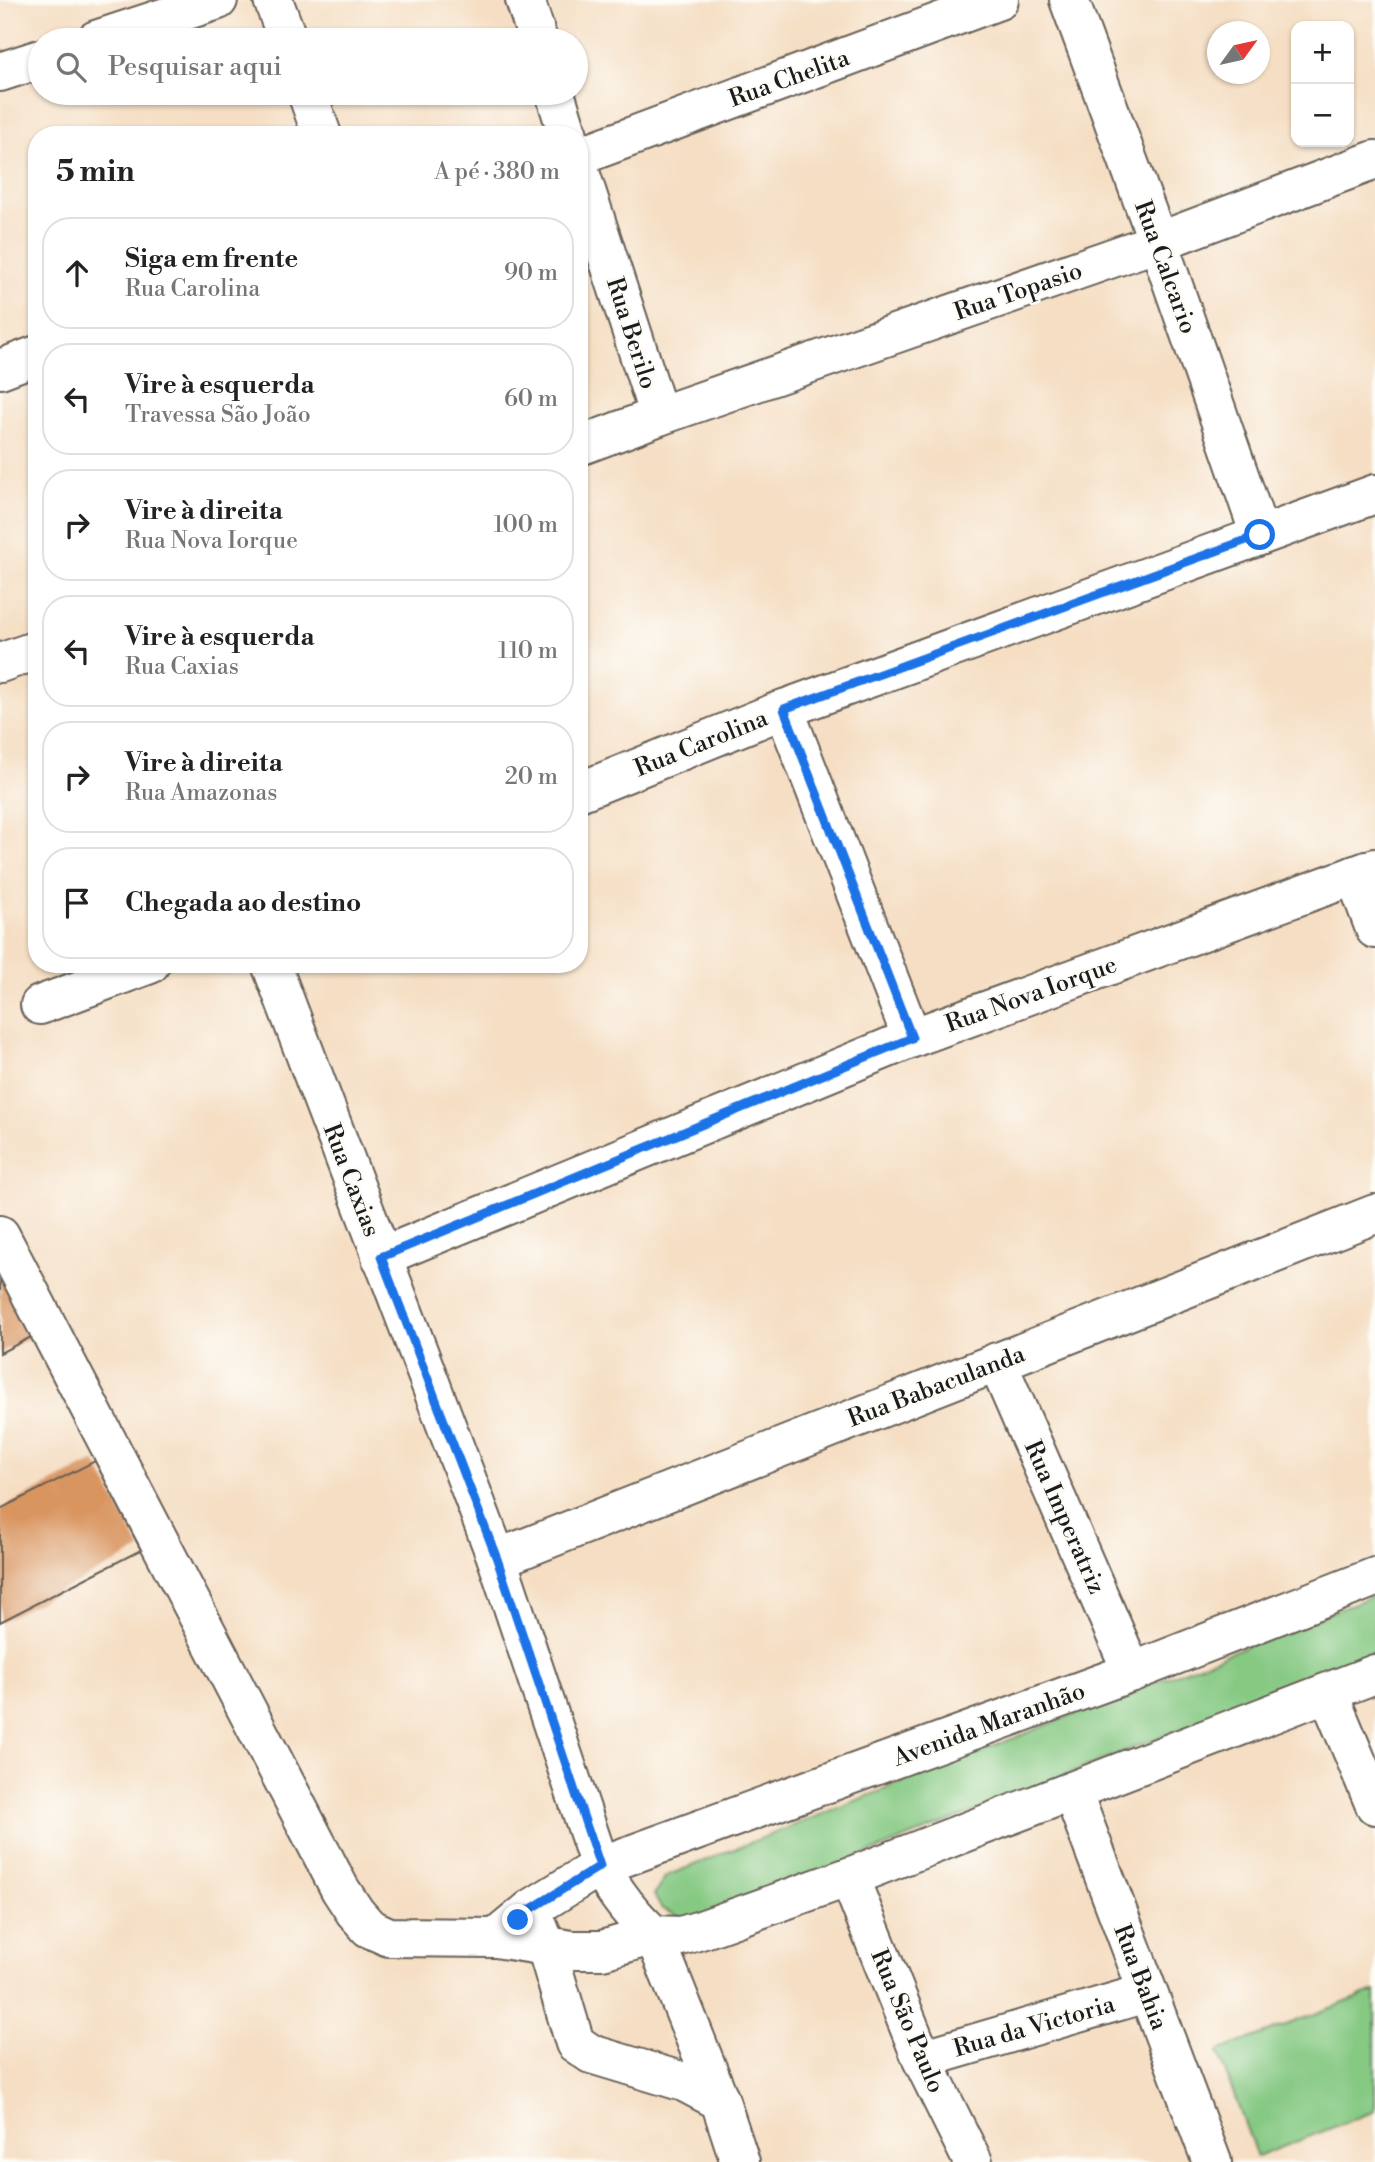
<!DOCTYPE html>
<html lang="pt">
<head>
<meta charset="utf-8">
<style>
	body { margin:0; font-family:"Libre Bodoni",serif; background:#f2f2f2; color:#222 }
	.controls { position:absolute; right:21px; top:21px; display:grid; overflow:hidden; border-radius:14px; box-shadow:0 2px 5px #0004 }
	.controls button { width:63px; height:63px; display:grid; place-items:center; padding:0; border:0; border-bottom:2px solid #e0e0e0; background:#fff; color:#222; font:35px sans-serif }
	.compass { position:absolute; left:1207px; top:21px; width:63px; height:63px; border-radius:50%; background:#fff; box-shadow:0 2px 5px #0004; rotate:57deg }
	.stop { position:absolute; width:21px; height:21px; margin:-16px; border:5px solid #1a73e8; border-radius:50%; background:#fff }
	.stop.end { background:#1a73e8; border-color:#fff; box-shadow:0 2px 7px #0008 }
	.list { margin:0; padding:0; list-style:none }
	h2 { display:flex; justify-content:space-between; align-items:center; height:91px; margin:0; padding:0 28px; font-size:30px }
	h2 small { font-size:23px; font-weight:400; color:#767676 }
	.list li { display:grid; grid-template-columns:46px 1fr auto; gap:21px; align-items:center; box-sizing:border-box; height:112px; margin:0 14px 14px; padding:0 14px; border:2px solid #e0e0e0; border-radius:28px }
	.list b { display:block; font-size:26px; white-space:nowrap }
	.list p { margin:0; font-size:23px; white-space:nowrap; color:#767676 }
	.list em { font-size:23px; font-style:normal; color:#767676 }
	.icon { flex:none; width:38px; height:38px; fill:none; stroke:currentColor; stroke-width:2; stroke-linecap:round; stroke-linejoin:round }
	.map { position:relative; flex:none; width:1375px; height:2162px; overflow:hidden }
	.search { position:absolute; background:#fff; box-shadow:0 2px 5px #0004; left:28px; top:28px; width:560px; height:77px; display:flex; align-items:center; gap:18px; box-sizing:border-box; padding:0 24px; border-radius:38px; color:#767676; font-size:26px }
	.panel { position:absolute; background:#fff; box-shadow:0 2px 5px #0004; left:28px; top:126px; width:560px; height:847px; border-radius:28px }
	.map>svg:first-child { display:block }
	.green { fill:#86c983; stroke:#517250; stroke-width:2 }
	.building { fill:#d99561 }
	.lines { fill:none; stroke-linecap:round; stroke-linejoin:round }
	.minor-casing { stroke:#686056; stroke-width:42 }
	.minor { stroke:#fff; stroke-width:38 }
	.route { stroke:#1a73e8; stroke-width:9 }
	.labels { text-anchor:middle; stroke-width:5; stroke-linejoin:round; paint-order:stroke }
	.street-label { font-size:24px; fill:#1c1c1c; stroke:#fdfcf7 }
</style>
</head>
<body>
<div class="map">
<svg width="1375" height="2162" viewBox="0 0 1375 2162">
	<rect width="100%" height="100%" fill="#fdfcf7"/>
	<filter id="ink" filterUnits="userSpaceOnUse"><feTurbulence type="fractalNoise" baseFrequency=".0143" numOctaves="2"/><feDisplacementMap in="SourceGraphic" scale="14" xChannelSelector="R" yChannelSelector="G"/><feConvolveMatrix kernelMatrix="1 2 1 2 8 2 1 2 1" color-interpolation-filters="sRGB"/></filter>
	<filter id="wash" filterUnits="userSpaceOnUse"><feTurbulence type="fractalNoise" baseFrequency=".00686" numOctaves="4" result="noise"/><feDisplacementMap in="SourceGraphic" scale="28" xChannelSelector="R" yChannelSelector="G"/><feGaussianBlur stdDeviation="1.57" result="paint"/><feColorMatrix in="noise" values="0 0 0 0 0 0 0 0 0 0 0 0 0 0 0 0 0 1.4 0 .05"/><feComposite in="paint" operator="in"/></filter>
	<g filter="url(#wash)">
		<rect width="100%" height="100%" fill="#f5dec3"/>
		<g class="green">
			<polygon points="1375,1595 1375,1652 693,1923 661,1908 654,1895 666,1876"/>
			<polygon points="1375,1991 1375,2111 1257,2157 1218,2051"/>
		</g>
		<g id="blocks">
			<g class="building">
				<polygon points="0,1267 35,1335 0,1353"/>
				<polygon points="95,1461 141,1550 0,1622 0,1509"/>
			</g>
		</g>
	</g>
	<g filter="url(#ink)">
		<use href="#blocks" fill-opacity="0" stroke="#686056" stroke-width="2"/>
		<g class="lines">
			<g class="minor-casing">
				<g id="minor">
					<polyline points="273,0 288,40"/>
					<polyline points="525,0 538,40"/>
					<polyline points="1069,0 1158,242 1260,535"/>
					<polyline points="96,40 218,0"/>
					<polyline points="0,72 40,59"/>
					<polyline points="307,93 322,135"/>
					<polyline points="555,93 568,135"/>
					<polyline points="579,156 999,0"/>
					<polyline points="579,169 659,416"/>
					<polyline points="0,369 37,355"/>
					<polyline points="579,446 659,416 1158,242 1375,160"/>
					<polyline points="0,663 37,650"/>
					<polyline points="784,709 912,1038"/>
					<polyline points="579,792 784,709 1375,494"/>
					<polyline points="1355,875 1375,929"/>
					<path d="M271 964 497 1559 600 1866C615 1893 631 1915 654 1935L720 2101"/>
					<polyline points="40,1005 150,964"/>
					<polyline points="0,1235 340,1889 355,1912 369,1928 389,1937 496,1938 572,1950 602,1950 654,1935 681,1936 704,1929 849,1877 1375,1674"/>
					<polyline points="381,1257 912,1038 1375,868"/>
					<polyline points="997,1362 1132,1672"/>
					<polyline points="497,1559 1375,1214"/>
					<polyline points="1328,1693 1375,1805"/>
					<polyline points="1072,1791 1212,2162"/>
					<polyline points="849,1877 922,2059 973,2162"/>
					<polyline points="538,1926 546,1946 575,2043 591,2054 684,2082 720,2101 740,2162"/>
					<polyline points="496,1938 531,1909 600,1866 1132,1672 1375,1577"/>
					<polyline points="922,2059 1146,1993"/>
				</g>
			</g>
			<use href="#minor" class="minor"/>
		</g>
	</g>
	<g class="lines" filter="url(#ink)">
		<polyline class="route" points="518,1920 531,1909 600,1866 497,1559 381,1257 912,1038 784,709 1260,535"/>
	</g>
	<g class="labels">
		<g class="street-label">
			<text transform="translate(789 78) rotate(-20)" y="8">Rua Chelita</text>
			<text transform="translate(1166 267) rotate(70)" y="8">Rua Calcario</text>
			<text transform="translate(1018 291) rotate(-19)" y="8">Rua Topasio</text>
			<text transform="translate(632 333) rotate(72)" y="8">Rua Berilo</text>
			<text transform="translate(701 743) rotate(-22)" y="8">Rua Carolina</text>
			<text transform="translate(1031 994) rotate(-20)" y="8">Rua Nova Iorque</text>
			<text transform="translate(352 1180) rotate(69)" y="8">Rua Caxias</text>
			<text transform="translate(936 1386) rotate(-21)" y="8">Rua Babaculanda</text>
			<text transform="translate(1065 1517) rotate(66)" y="8">Rua Imperatriz</text>
			<text transform="translate(989 1724) rotate(-20)" y="8">Avenida Maranhão</text>
			<text transform="translate(1141 1977) rotate(69)" y="8">Rua Bahia</text>
			<text transform="translate(908 2021) rotate(67)" y="8">Rua São Paulo</text>
			<text transform="translate(1034 2026) rotate(-16)" y="8">Rua da Victoria</text>
		</g>
	</g>
</svg>
<div class="controls">
<button>+</button>
<button>−</button>
</div>
<svg class="compass" viewBox="-18 -18 36 36"><path d="M0-13l5 13h-10z" fill="#e53935"/><path d="M0 13l5-13h-10z" fill="#767676"/></svg>
<div class="stop" style="left:1260px;top:535px"></div>
<div class="stop end" style="left:518px;top:1920px"></div>
<div class="search"><svg class="icon" aria-label="search" viewBox="0 0 24 24"><circle cx="10" cy="10" r="6"/><path d="M15 15l6 6"/></svg>Pesquisar aqui</div>
<section class="panel">
<h2>5 min<small>A pé · 380 m</small></h2>
<ul class="list">
<li><svg class="icon" aria-label="ahead" viewBox="0 0 24 24"><path d="M12 20V5M6 11l6-6 6 6"/></svg><div><b>Siga em frente</b><p>Rua Carolina</p></div><em>90 m</em></li>
<li><svg class="icon" aria-label="left" viewBox="0 0 24 24"><path d="M17 20v-9H6M10 6l-5 5 5 5"/></svg><div><b>Vire à esquerda</b><p>Travessa São João</p></div><em>60 m</em></li>
<li><svg class="icon" aria-label="right" viewBox="0 0 24 24"><path d="M7 20v-9h11M14 6l5 5-5 5"/></svg><div><b>Vire à direita</b><p>Rua Nova Iorque</p></div><em>100 m</em></li>
<li><svg class="icon" aria-label="left" viewBox="0 0 24 24"><path d="M17 20v-9H6M10 6l-5 5 5 5"/></svg><div><b>Vire à esquerda</b><p>Rua Caxias</p></div><em>110 m</em></li>
<li><svg class="icon" aria-label="right" viewBox="0 0 24 24"><path d="M7 20v-9h11M14 6l5 5-5 5"/></svg><div><b>Vire à direita</b><p>Rua Amazonas</p></div><em>20 m</em></li>
<li><svg class="icon" aria-label="arrive" viewBox="0 0 24 24"><path d="M6 21V4h12l-3 4 3 4H6"/></svg><div><b>Chegada ao destino</b></div></li>
</ul>
</section>
</div>
</body>
</html>
